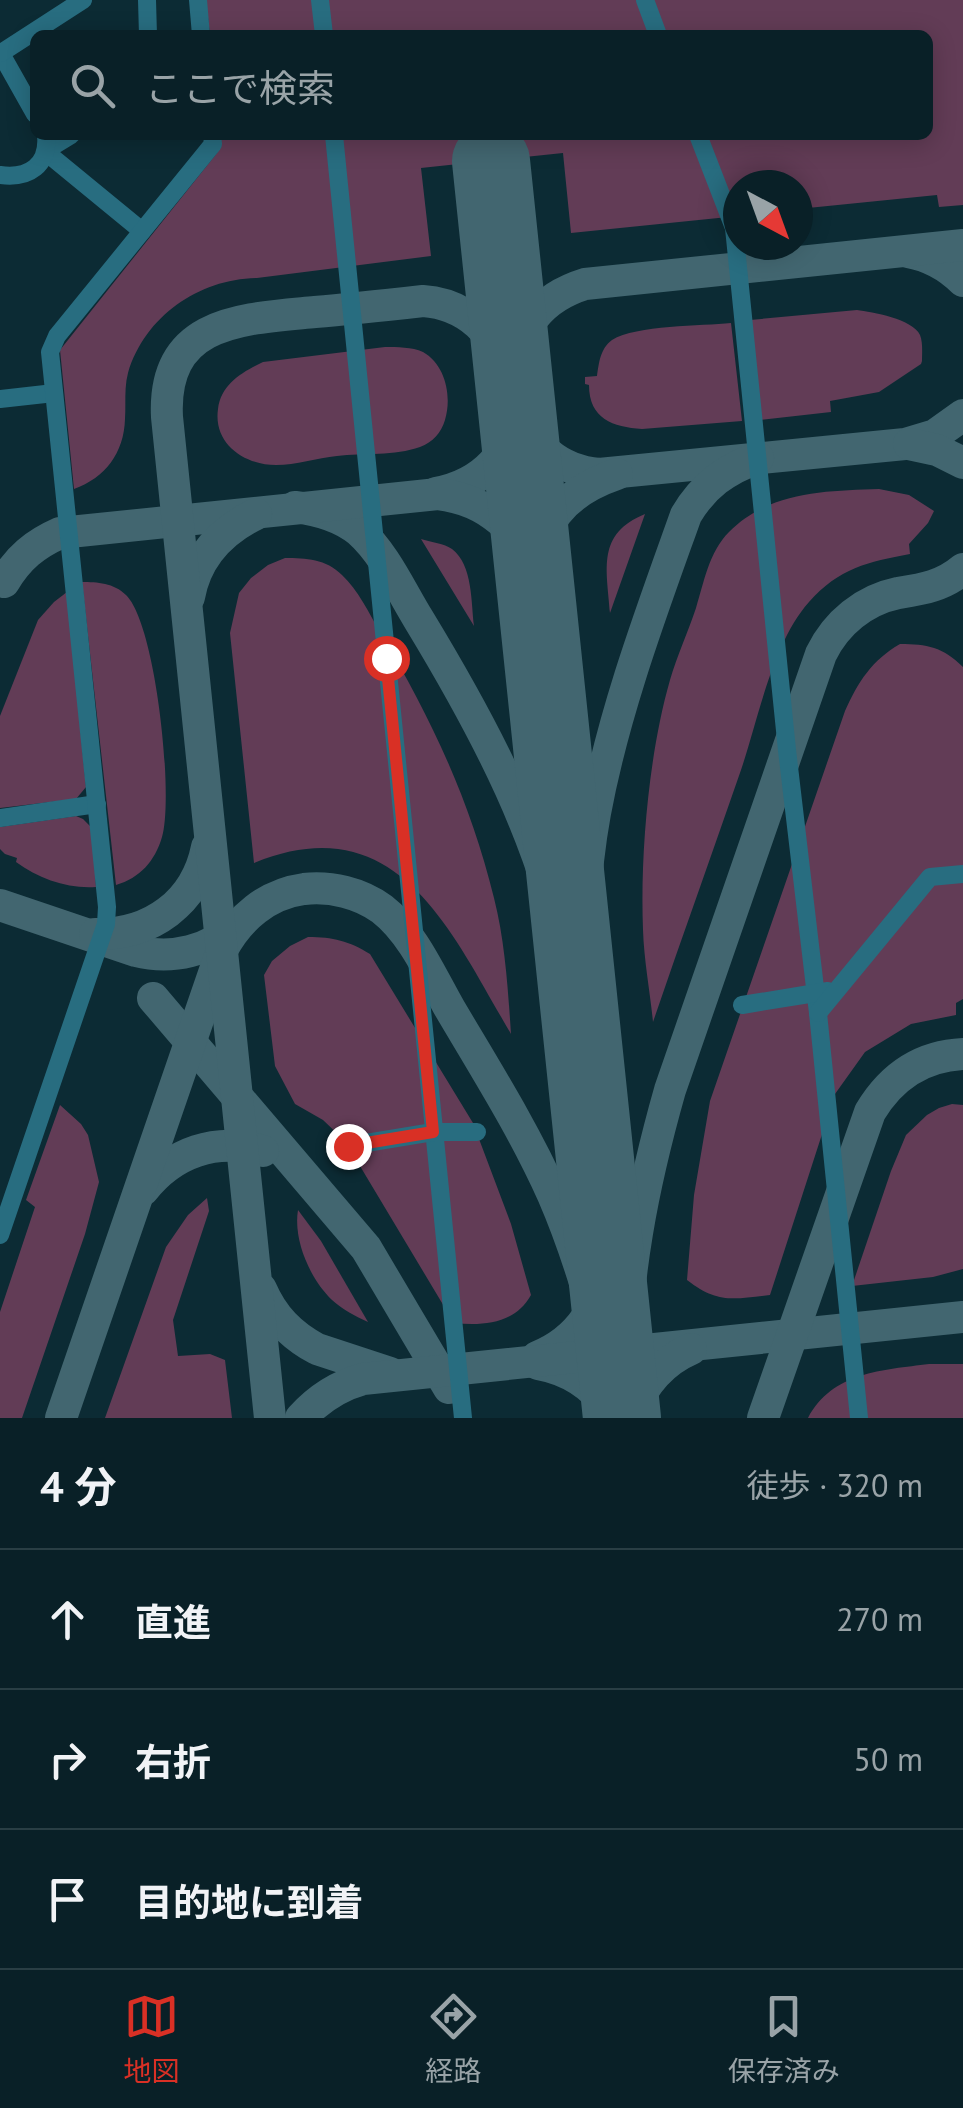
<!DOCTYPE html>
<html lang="ja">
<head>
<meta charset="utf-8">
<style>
	body { margin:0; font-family:"PT Sans","Noto Sans JP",sans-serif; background:#172d33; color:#f1f3f6 }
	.compass { position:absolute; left:723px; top:170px; width:90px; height:90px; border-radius:50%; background:#092027; box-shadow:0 5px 25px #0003; rotate:139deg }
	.stop { position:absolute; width:30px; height:30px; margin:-22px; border:8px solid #d93025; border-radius:50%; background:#fff }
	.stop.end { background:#d93025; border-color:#fff; box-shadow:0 2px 10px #0008 }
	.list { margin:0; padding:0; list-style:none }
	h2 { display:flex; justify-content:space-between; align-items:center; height:130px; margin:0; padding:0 40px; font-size:42px }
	h2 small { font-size:32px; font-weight:400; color:#99a3a7 }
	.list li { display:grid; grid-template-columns:65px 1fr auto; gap:30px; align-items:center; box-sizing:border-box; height:140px; padding:0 40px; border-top:2px solid #293e44 }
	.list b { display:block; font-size:38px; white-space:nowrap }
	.list em { font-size:32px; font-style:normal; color:#99a3a7 }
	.icon { flex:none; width:55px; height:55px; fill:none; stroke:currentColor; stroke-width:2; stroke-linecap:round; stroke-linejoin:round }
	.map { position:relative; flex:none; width:963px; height:1418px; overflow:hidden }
	.search { position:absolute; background:#092027; box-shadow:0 5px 25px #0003; left:30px; right:30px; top:30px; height:110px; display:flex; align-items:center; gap:25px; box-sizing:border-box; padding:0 35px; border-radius:15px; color:#99a3a7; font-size:38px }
	.sheet { height:550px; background:#092027 }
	nav { display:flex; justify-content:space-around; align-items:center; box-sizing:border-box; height:140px; border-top:2px solid #293e44; background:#092027; font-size:28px; color:#99a3a7 }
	nav a { display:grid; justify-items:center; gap:5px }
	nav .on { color:#d93025 }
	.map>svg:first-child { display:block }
	.green { fill:#623c56 }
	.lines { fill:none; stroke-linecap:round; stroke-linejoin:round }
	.taxiway { stroke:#426670; stroke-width:32 }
	.runway { stroke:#426670; stroke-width:78 }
	.minor { stroke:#286d80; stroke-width:18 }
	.route { stroke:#d93025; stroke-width:12 }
</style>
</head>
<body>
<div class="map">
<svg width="963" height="1418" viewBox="0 0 963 1418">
	<rect width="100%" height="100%" fill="#0c2b34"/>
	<g class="green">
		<path d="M206 0H963V205L939 207 937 195 798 209V185H738V216L571 233 563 153 421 168 431 256 257 278C199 279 145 316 128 373 124 388 126 404 125 419 124 453 105 478 74 489L60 350 217 153 221 135H928V35H210Z"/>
		<path d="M857 310C872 312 913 319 920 335 923 342 922 354 922 361L921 364 879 392 830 401 831 412 750 421 739 321Z"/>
		<path d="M731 323 742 421 642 429C613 427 589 419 589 385L585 384V377L597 376C599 363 600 349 612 340 636 325 702 326 731 323Z"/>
		<path d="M385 347C397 347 412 347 423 352 446 365 452 397 445 420 441 433 433 442 420 447 395 456 363 453 337 456 317 458 296 465 276 465 245 465 213 444 218 409 221 384 242 372 263 362Z"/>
		<path d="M879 489 909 495 934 511 928 523 909 544 910 554C868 562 839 568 809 602 772 644 759 717 741 770 712 854 682 937 653 1022 650 991 644 961 643 930 640 854 649 753 670 680 677 656 688 632 696 608 704 582 709 552 729 532 770 491 825 491 879 489Z"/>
		<path d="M645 514 610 613C607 569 596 534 645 514Z"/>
		<path d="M421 539C430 542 443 543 452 549 473 565 471 603 474 626Z"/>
		<path d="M285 558C306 558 326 559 342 575 358 590 369 613 380 632 431 718 470 800 494 898 505 941 508 989 511 1034 451 932 398 804 254 863L230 633 239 593 251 578 268 565Z"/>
		<path d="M82 582C97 582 114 583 126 595 156 624 174 796 162 837 155 861 140 878 116 885Z"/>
		<polygon points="67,592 86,787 76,799 0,808 0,716 38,620 54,602"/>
		<path d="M900 644C927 644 943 647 963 667V999L956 1003V1015L911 1024 865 1052 835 1094 770 1295C733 1299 718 1304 687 1280L694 1195 710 1101 845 711C858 682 872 660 900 644Z"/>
		<path d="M76 816 83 819 92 828 96 887C68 889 39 879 16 862L17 858 5 854 0 849V827Z"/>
		<path d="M308 937C333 937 349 941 370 954L473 1123 511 1224 531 1295C515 1324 483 1326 454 1323L345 1141 323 1120 295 1104 275 1066 264 975 272 961 290 946Z"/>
		<polygon points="952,1104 963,1105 963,1269 933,1277 852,1286 891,1171 906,1135 927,1115 939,1108"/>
		<polygon points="60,1105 81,1124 88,1135 99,1182 85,1234 22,1418 0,1418 0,1312 35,1207 26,1200"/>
		<polygon points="207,1198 209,1211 173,1320 178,1356 210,1354 225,1360 232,1418 105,1418 166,1247 188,1215"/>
		<path d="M298 1210 321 1241 368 1322C355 1316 343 1310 332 1300 310 1279 293 1240 298 1210Z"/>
		<path d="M929 1364H963V1418H808C832 1372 883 1370 929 1364Z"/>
	</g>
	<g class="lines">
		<g class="taxiway">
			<path d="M908 252C930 256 947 265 963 281"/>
			<path d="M512 372C520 327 540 298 585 284L963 245"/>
			<path d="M517 405C530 444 557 470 599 474L905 444 935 435 963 415"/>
			<polyline points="909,444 937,450 963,463"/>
			<path d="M436 493C483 484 513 453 517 405"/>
			<path d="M295 507C319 510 341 516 359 531 385 554 401 591 419 620 487 732 544 841 570 971"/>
			<path d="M535 580C539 523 562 493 617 474"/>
			<path d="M4 582C18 558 35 544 60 533L438 494C488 500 523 531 535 580"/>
			<path d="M189 597C196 557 221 531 256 514"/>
			<path d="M0 905 136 951C173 960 209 951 237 925"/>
			<path d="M95 934C151 935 196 903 207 847"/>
			<polyline points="153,998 366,1248 449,1388"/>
			<path d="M581 1026C582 955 582 883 595 813 614 711 651 613 686 515 703 486 726 469 758 458"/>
			<path d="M143 1190C173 1152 216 1137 263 1151"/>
			<path d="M261 1289C273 1317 291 1335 317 1349L390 1373"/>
			<path d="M537 1357C579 1340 603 1304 605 1259"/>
			<path d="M538 1364C571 1370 598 1388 615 1418"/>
			<path d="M625 1379C624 1280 643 1185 670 1090L821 654C836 623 864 600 898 593 923 589 943 586 963 569"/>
			<path d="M61 1418 222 950C239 918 267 894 304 889 331 886 360 893 382 909 413 933 431 976 450 1009 486 1070 524 1130 553 1195 583 1264 601 1338 621 1411"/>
			<path d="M270 1418 167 417C162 320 242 319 315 312 351 309 387 305 423 301 468 304 494 334 512 372"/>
			<path d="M301 1418C319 1398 338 1386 363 1379L963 1317"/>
			<path d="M630 1418C641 1387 661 1362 691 1349"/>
			<path d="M763 1418 870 1112C891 1077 921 1056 963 1054"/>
		</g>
		<polyline class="runway" points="491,161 622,1418"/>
		<g class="minor">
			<polyline points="147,0 148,35"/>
			<polyline points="198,0 201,35"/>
			<polyline points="320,0 324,35"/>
			<polyline points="645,0 658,35"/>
			<polyline points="0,52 35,114"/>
			<polyline points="1,53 83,0"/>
			<polyline points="334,135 463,1418"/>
			<polyline points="698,135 734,228 787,750 818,1013 859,1418"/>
			<polyline points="48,149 71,135"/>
			<polyline points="47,153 142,231"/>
			<path d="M0 175C29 179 49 165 46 135"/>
			<polyline points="0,399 54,393"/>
			<polyline points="0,818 97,804"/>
			<polyline points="742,1005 828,991"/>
			<polyline points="818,1013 930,877 963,874"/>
			<polyline points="348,1146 433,1132 477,1132"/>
			<polyline points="0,1235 106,924 107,907 50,352 57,336 213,144 212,135"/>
		</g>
	</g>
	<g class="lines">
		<polyline class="route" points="348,1146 433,1132 386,658"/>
	</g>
</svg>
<svg class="compass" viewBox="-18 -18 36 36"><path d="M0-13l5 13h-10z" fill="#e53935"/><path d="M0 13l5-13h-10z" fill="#99a3a7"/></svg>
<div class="stop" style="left:386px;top:658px"></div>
<div class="stop end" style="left:348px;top:1146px"></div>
<div class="search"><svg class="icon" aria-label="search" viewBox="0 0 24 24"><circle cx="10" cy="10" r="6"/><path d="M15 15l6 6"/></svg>ここで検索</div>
</div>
<section class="sheet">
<h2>4 分<small>徒歩 · 320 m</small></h2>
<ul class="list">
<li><svg class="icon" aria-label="ahead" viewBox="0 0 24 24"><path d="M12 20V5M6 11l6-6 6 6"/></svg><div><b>直進</b></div><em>270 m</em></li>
<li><svg class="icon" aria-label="right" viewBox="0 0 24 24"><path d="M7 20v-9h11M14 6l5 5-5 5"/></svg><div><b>右折</b></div><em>50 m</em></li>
<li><svg class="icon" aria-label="arrive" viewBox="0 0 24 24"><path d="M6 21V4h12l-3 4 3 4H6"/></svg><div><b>目的地に到着</b></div></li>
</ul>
</section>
<nav>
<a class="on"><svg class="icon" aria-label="map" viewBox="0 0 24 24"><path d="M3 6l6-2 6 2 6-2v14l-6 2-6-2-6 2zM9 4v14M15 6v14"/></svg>地図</a>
<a><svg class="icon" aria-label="directions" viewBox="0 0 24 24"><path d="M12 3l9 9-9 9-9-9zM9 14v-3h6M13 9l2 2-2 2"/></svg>経路</a>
<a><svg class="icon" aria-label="saved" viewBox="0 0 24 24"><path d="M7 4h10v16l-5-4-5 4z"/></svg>保存済み</a>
</nav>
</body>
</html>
